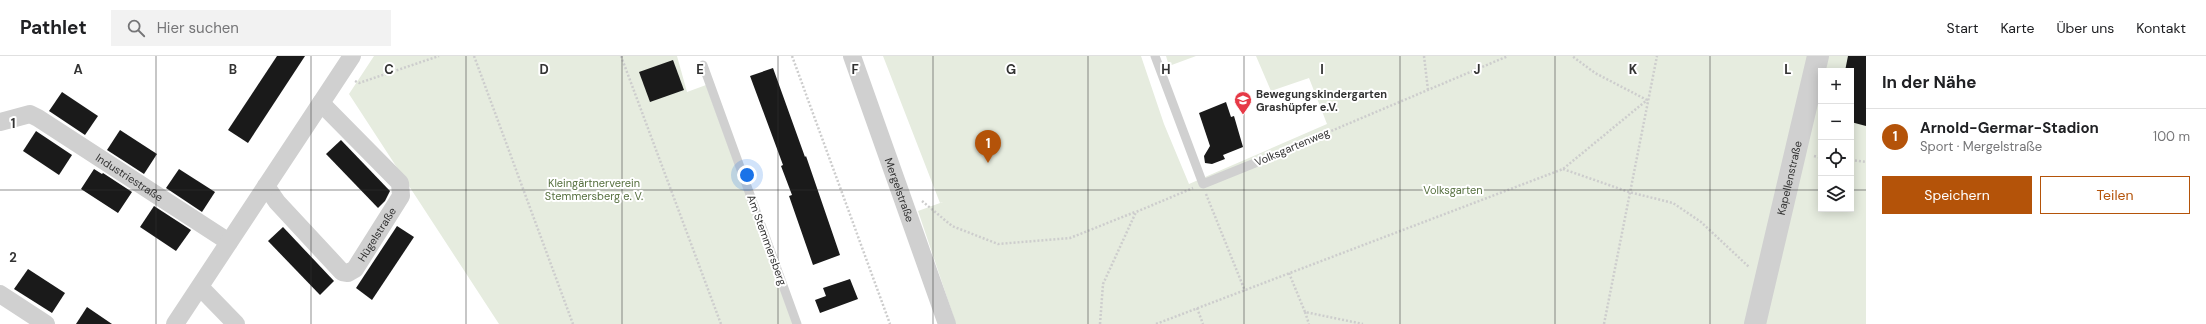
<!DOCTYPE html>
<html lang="de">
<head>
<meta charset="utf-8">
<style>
	body { margin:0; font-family:"DM Sans",sans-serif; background:#f2f2f2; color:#202124 }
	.controls { position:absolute; right:12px; top:12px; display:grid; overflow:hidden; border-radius:0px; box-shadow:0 2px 10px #0003 }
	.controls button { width:36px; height:36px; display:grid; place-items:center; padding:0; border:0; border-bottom:1px solid #e0e0e0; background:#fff; color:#202124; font:20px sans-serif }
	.you { position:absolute; left:747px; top:119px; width:14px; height:14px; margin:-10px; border:3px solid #fff; border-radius:50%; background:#1a73e8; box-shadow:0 0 0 6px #1a73e833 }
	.badge { display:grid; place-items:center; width:26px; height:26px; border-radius:50%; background:#b45309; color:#fff; font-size:13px; font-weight:700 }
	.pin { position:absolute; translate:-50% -33px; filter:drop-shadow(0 1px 2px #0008) }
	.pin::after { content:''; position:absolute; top:21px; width:14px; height:12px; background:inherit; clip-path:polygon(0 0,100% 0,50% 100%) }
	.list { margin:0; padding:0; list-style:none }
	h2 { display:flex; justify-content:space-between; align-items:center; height:52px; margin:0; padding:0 16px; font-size:17px }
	h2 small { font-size:13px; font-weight:400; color:#757577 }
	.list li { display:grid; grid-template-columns:26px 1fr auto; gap:12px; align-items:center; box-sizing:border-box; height:56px; padding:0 16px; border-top:1px solid #e0e0e0 }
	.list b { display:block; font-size:15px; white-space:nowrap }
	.list p { margin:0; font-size:13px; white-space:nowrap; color:#757577 }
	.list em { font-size:13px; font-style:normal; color:#757577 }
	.actions { display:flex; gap:8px; padding:12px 16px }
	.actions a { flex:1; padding:9px 0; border:1px solid #b45309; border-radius:0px; text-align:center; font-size:14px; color:#b45309 }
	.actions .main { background:#b45309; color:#fff }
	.icon { flex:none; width:22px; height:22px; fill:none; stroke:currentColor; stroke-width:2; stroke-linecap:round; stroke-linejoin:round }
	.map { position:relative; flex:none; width:1866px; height:268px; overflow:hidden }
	header { display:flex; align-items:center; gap:24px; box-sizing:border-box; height:56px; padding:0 20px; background:#fff; border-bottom:1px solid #e0e0e0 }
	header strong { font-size:19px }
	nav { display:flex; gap:22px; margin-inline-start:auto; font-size:14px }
	.search { width:280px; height:36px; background:#f2f2f2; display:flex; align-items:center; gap:10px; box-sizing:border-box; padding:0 14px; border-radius:0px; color:#757577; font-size:15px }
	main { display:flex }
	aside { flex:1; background:#fff }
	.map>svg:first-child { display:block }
	.green { fill:#e6ecdf; fill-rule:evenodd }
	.building { fill:#1a1a1a }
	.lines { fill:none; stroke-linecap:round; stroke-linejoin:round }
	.path { stroke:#cdcdcd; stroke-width:2.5; stroke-dasharray:2 2; stroke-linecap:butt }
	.service { stroke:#d0d0d0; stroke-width:9 }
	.minor { stroke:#d0d0d0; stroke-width:18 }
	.tertiary { stroke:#d0d0d0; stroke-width:22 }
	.grid { fill:none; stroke:#333; stroke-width:1; stroke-opacity:0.55 }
	.labels { text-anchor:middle; stroke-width:4; stroke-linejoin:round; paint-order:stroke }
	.poi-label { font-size:11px; font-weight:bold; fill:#333; stroke:#fff; text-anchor:start }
	.street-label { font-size:11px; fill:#333; stroke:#fff }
	.park-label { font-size:11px; fill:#56703f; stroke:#fff }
	.grid-label { font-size:13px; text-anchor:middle; font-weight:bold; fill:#333; stroke:#fff; stroke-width:4; stroke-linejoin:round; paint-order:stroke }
</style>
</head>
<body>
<header>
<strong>Pathlet</strong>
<div class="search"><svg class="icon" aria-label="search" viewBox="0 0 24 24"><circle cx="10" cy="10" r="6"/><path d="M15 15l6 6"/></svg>Hier suchen</div>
<nav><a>Start</a><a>Karte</a><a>Über uns</a><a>Kontakt</a></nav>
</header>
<main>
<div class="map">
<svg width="1866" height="268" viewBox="0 0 1866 268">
	<rect width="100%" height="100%" fill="#fff"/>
	<g class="green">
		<polygon points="374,0 677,0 687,36 706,29 793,268 499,268 349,38"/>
		<path d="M883 0H1141L1164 68 1189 128 1327 68 1309 22 1271 35 1256 0H1866V268H956L918 155 987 130 940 147ZM1821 15H1851V153H1821Z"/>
		<polygon points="1166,0 1196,0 1169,10"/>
	</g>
	<g class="building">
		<polygon points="277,0 305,0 248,87 228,74"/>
		<polygon points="1848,0 1866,0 1866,70 1851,66 1851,15 1845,15"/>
		<polygon points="673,4 684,34 650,46 639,16"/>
		<polygon points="773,12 805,101 806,100 840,199 813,209 789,140 792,139 781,110 783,109 750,20"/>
		<polygon points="62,36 98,60 85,79 49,55"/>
		<polygon points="1226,46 1231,61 1234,60 1243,91 1223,99 1225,103 1212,108 1205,107 1204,100 1210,90 1199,57"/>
		<polygon points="120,74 157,98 144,118 107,94"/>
		<polygon points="36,75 72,99 59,119 23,95"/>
		<polygon points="341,84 390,135 385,145 378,152 326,98"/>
		<polygon points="94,113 102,118 103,117 132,136 118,157 81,133"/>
		<polygon points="179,113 215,136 202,156 166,132"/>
		<polygon points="154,150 191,174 176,195 140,171"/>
		<polygon points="397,170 414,181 372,244 356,232"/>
		<polygon points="283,171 334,225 320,239 268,185"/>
		<polygon points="28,213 65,237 52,257 14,233"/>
		<polygon points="850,223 858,243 820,257 815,244 826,240 823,232"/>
		<polygon points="87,251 112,268 76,268"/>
	</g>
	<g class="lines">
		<g class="path">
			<polyline points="474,0 573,268"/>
			<polyline points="621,0 721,268"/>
			<polyline points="792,0 890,268"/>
			<polyline points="1424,0 1428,34"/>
			<polyline points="355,25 359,27 439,0"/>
			<polyline points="1814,100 1821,102"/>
			<polyline points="1265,103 1508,0"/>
			<polyline points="1851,104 1866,106"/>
			<polyline points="1563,113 1629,136 1673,147 1701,166 1749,211"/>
			<polyline points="1206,138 1245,235"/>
			<polyline points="922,145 952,170 998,188 1070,182 1135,156"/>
			<polyline points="1289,217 1305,256 1363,268"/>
			<polyline points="1197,252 1203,268"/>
			<polyline points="1305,256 1309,268"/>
			<polyline points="1100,268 1103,228 1136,156 1193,132"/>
			<polyline points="1156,268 1563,113 1647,44 1595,17 1572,0"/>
			<polyline points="1604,268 1657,0"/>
		</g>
		<g class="service">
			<polyline points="1155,0 1203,128 1255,107"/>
			<polyline points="703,9 797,268"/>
		</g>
		<g class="minor">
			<path id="s1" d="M852 0 947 268"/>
			<path id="s2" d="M0 66 30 58 38 62 229 186"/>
			<path id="s3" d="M266 130 277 146 342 216 348 217 355 213 401 140 400 127 321 47"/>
			<polyline points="200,231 236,268"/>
			<polyline points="0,238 46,268"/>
			<polyline points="175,268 352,0"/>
		</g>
		<path class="tertiary" id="s4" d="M1755 268 1818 0"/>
	</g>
	<path class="grid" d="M156 0V268M311 0V268M466 0V268M622 0V268M778 0V268M933 0V268M1088 0V268M1244 0V268M1400 0V268M1555 0V268M1710 0V268M0 134H1821M1851 134H1866"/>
	<defs>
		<g id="school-pin" transform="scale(0.9)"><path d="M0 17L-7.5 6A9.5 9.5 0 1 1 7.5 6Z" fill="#e63946" stroke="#fff"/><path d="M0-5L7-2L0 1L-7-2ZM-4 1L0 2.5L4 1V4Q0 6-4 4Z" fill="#fff"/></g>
	</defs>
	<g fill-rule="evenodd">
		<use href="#school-pin" x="1243" y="44"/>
	</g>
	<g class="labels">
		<g class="poi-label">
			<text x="1256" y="42">Bewegungskindergarten<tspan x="1256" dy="13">Grashüpfer e.V.</tspan></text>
		</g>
		<g class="street-label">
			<text transform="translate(1292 91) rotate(-23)" y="4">Volksgartenweg</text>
			<text dy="4" stroke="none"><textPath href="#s2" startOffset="149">Industriestraße</textPath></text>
			<text dy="4" stroke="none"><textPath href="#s4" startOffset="150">Kapellenstraße</textPath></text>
			<text dy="4" stroke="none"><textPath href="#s1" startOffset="142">Mergelstraße</textPath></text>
			<text dy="4" stroke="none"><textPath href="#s3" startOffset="170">Hügelstraße</textPath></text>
			<text transform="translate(767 184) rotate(70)" y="4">Am Stemmersberg</text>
		</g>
		<g class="park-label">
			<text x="594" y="131">Kleingärtnerverein<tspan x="594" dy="13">Stemmersberg e. V.</tspan></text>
			<text x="1453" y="138">Volksgarten</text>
		</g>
	</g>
	<g class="grid-label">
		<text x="78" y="18">A</text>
		<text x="233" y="18">B</text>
		<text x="389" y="18">C</text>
		<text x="544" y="18">D</text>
		<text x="700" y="18">E</text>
		<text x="855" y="18">F</text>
		<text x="1011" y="18">G</text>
		<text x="1166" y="18">H</text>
		<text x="1322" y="18">I</text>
		<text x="1477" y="18">J</text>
		<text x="1633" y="18">K</text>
		<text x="1788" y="18">L</text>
		<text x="13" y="72">1</text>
		<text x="13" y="206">2</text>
	</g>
</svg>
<div class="controls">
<button>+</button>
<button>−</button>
<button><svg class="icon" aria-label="locate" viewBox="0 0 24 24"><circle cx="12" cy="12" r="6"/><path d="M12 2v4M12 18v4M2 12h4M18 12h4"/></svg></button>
<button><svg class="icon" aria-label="layers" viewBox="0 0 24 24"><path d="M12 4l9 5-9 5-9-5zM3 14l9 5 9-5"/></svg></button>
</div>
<div class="you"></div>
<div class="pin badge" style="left:988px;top:107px">1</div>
</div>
<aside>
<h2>In der Nähe<small></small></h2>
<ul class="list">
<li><span class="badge">1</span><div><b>Arnold-Germar-Stadion</b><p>Sport · Mergelstraße</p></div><em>100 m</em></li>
</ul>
<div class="actions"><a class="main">Speichern</a><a>Teilen</a></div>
</aside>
</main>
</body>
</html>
